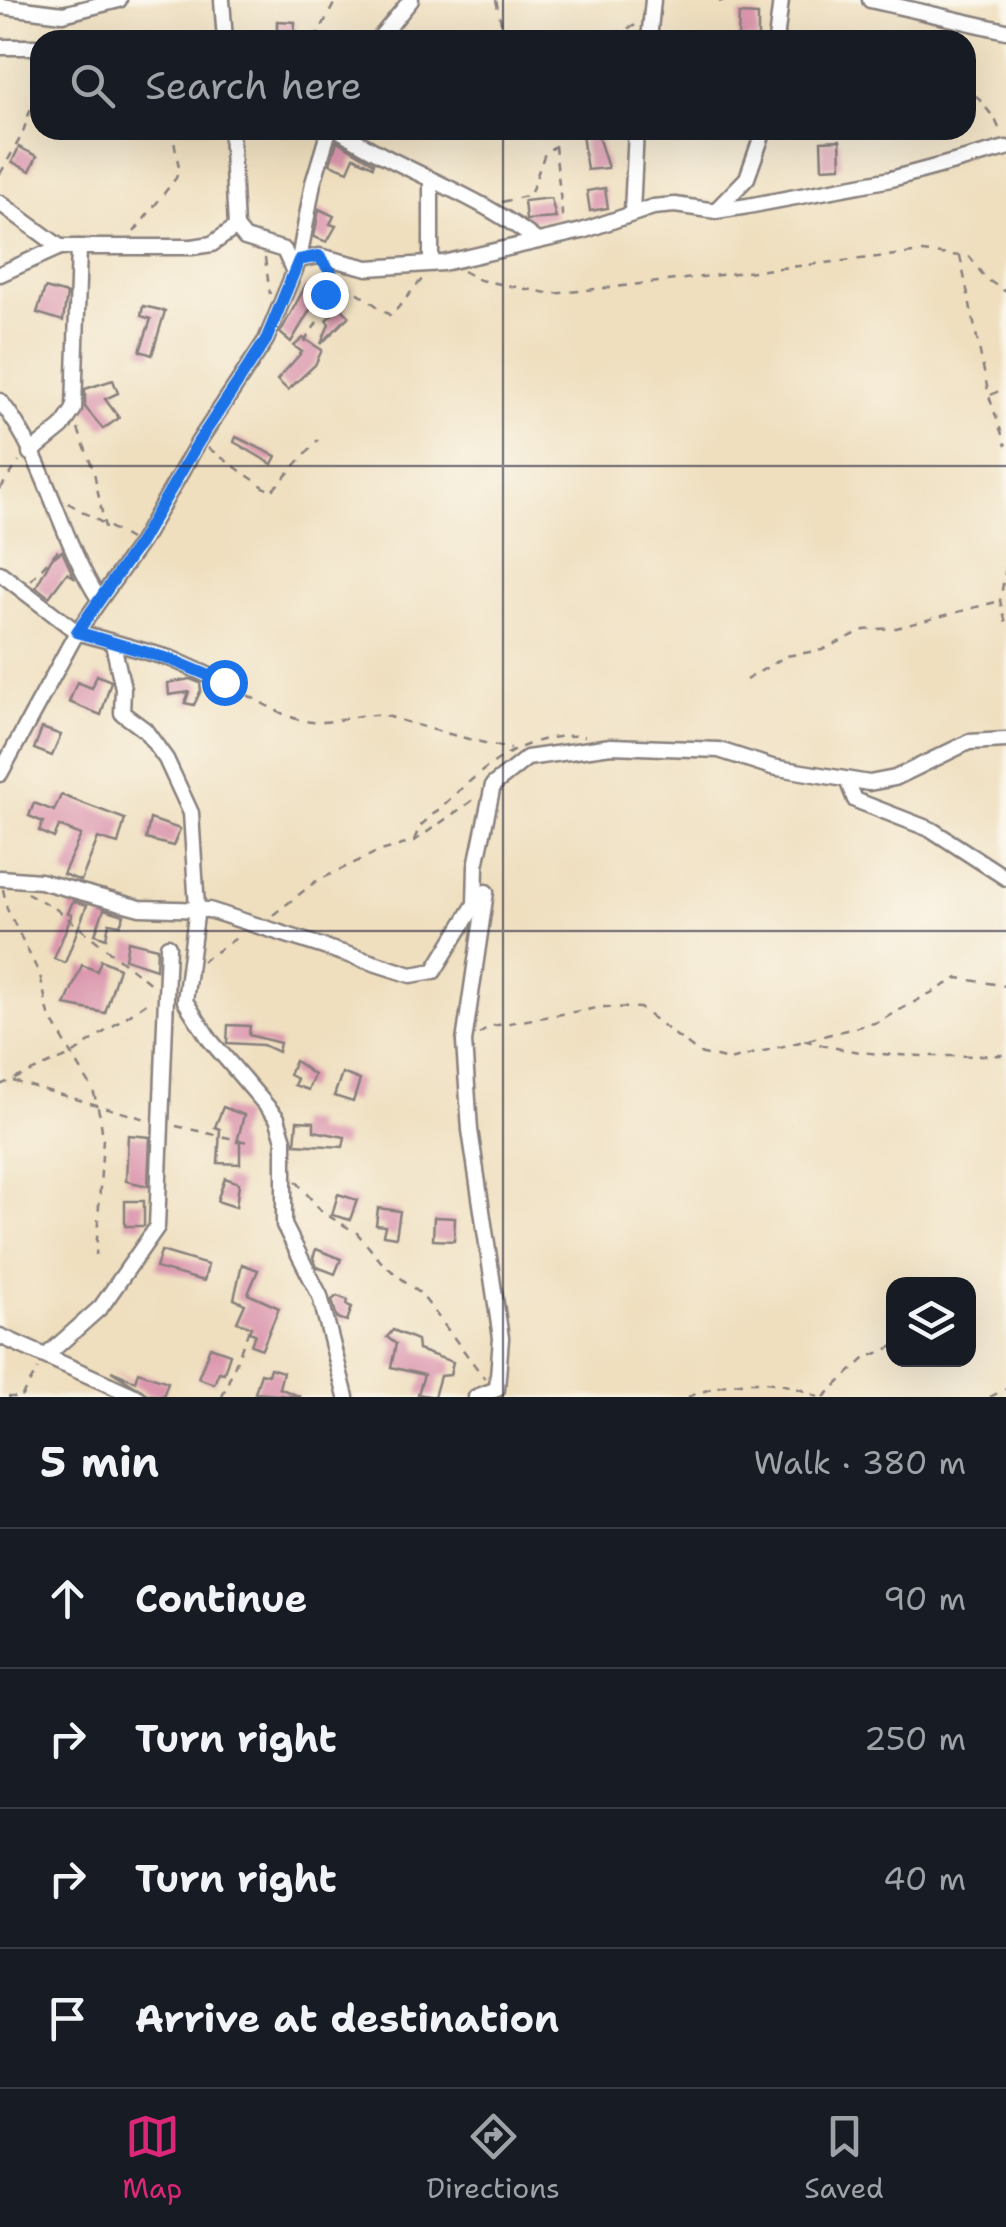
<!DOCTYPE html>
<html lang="en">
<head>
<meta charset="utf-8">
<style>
	body { margin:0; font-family:"Shantell Sans",sans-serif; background:#20242c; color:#f1f3f6 }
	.controls { position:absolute; right:30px; bottom:30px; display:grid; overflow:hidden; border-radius:20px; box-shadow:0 10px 40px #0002 }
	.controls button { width:90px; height:90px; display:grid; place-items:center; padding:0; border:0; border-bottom:2px solid #363941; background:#171b24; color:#f1f3f6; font:50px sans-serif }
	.stop { position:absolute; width:30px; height:30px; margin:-22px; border:8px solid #1a73e8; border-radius:50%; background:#fff }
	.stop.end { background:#1a73e8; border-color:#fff; box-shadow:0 2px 10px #0008 }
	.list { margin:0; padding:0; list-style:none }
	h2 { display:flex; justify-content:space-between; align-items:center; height:130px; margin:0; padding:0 40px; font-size:42px }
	h2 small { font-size:32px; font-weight:400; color:#9ea1a6 }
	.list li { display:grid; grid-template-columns:65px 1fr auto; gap:30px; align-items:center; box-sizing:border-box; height:140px; padding:0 40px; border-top:2px solid #363941 }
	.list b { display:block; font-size:38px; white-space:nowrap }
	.list em { font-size:32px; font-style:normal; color:#9ea1a6 }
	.icon { flex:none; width:55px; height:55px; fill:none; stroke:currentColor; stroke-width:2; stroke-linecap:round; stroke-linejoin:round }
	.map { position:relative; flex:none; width:1006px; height:1397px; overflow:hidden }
	.search { position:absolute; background:#171b24; box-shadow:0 10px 40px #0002; left:30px; right:30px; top:30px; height:110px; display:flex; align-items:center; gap:25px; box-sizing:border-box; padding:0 35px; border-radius:30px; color:#9ea1a6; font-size:38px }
	.sheet { height:690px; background:#171b24 }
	nav { display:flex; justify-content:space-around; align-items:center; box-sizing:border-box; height:140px; border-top:2px solid #363941; background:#171b24; font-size:28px; color:#9ea1a6 }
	nav a { display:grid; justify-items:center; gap:5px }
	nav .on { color:#db2777 }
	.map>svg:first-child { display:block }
	.building { fill:#db96ae }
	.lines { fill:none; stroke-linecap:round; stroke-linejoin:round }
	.minor-casing { stroke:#88807d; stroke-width:19 }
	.path { stroke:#88807d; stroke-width:2.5; stroke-dasharray:8 8; stroke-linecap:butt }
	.minor { stroke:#fff; stroke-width:14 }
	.route { stroke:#1a73e8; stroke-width:12 }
	.grid { fill:none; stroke:#22223b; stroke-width:2.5; stroke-opacity:0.55 }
</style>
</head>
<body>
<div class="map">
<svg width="1006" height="1397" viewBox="0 0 1006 1397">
	<rect width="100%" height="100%" fill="#fbf7ec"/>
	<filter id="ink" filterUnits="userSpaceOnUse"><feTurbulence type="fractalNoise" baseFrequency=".01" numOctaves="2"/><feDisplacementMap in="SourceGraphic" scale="20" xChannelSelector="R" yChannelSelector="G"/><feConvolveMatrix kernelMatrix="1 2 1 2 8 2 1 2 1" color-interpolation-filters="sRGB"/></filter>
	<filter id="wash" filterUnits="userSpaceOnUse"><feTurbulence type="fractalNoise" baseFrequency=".0048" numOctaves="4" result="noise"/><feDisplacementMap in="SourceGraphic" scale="40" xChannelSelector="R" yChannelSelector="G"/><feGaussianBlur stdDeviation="2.25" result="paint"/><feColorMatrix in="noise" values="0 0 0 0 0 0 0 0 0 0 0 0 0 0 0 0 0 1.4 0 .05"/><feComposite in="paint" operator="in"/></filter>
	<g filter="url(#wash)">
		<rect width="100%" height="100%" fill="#efdfbf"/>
		<g id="blocks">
			<g class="building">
				<polygon points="739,14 758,15 758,40 738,40"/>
				<polygon points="277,21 295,22 294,40 277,39"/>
				<polygon points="597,133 608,168 587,170 582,134"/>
				<polygon points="840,140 841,167 822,168 821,141"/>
				<polygon points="337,141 374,163 373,166 354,157 348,171 330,164"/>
				<polygon points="19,147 37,156 30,171 12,162"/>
				<polygon points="605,188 608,208 590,211 587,191"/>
				<polygon points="551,198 556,218 526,220 524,201"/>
				<polygon points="319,209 334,216 330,224 336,226 327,242 314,237"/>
				<polygon points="306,285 320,293 291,342 280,333"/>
				<polygon points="45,288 67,294 63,321 37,313"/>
				<polygon points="143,306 165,311 152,355 140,351 151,319 141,316"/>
				<polygon points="340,307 349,316 321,344 329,324 326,320"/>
				<polygon points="303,338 322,350 315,365 288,390 277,380 302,352 294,346"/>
				<polygon points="113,380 118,393 105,399 119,418 103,429 85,407 85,389"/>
				<polygon points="236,437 276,456 272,464 234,442"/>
				<polygon points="62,551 74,577 67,573 49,597 36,587 51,559"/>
				<polygon points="97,675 111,681 101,715 69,702 77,682 92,688"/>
				<polygon points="190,679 200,683 201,690 194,705 185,703 189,692 169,695 168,683"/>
				<polygon points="42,728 61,735 52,756 34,749"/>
				<polygon points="61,795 125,819 118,844 98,838 81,881 63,874 81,835 59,826 54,838 39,831 43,822 29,816 34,803 54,811"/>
				<polygon points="150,819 180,829 173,846 146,839"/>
				<polygon points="73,901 87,905 65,963 54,959 72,914 68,913"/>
				<polygon points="104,909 124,915 120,925 109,923 106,938 95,934"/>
				<polygon points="128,941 157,948 156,969 125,959"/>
				<polygon points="101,960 119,968 105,1013 65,1005 82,965 97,971"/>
				<polygon points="228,1025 250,1026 249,1035 280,1043 278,1052 263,1045 227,1043"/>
				<polygon points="295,1061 314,1075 308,1090 294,1085 297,1079 289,1075"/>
				<polygon points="342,1073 360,1080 353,1102 334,1096"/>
				<polygon points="223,1107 244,1115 237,1142 240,1142 240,1164 218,1163 220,1129 215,1127"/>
				<polygon points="297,1121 314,1122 314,1131 345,1137 343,1147 295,1144"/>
				<polygon points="128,1135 150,1137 148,1186 126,1181"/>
				<polygon points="225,1178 239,1183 236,1207 217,1201"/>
				<polygon points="338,1194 357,1200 350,1220 332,1215"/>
				<rect x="125" y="1201" width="19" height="25"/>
				<polygon points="378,1208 400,1211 396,1237 383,1235 385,1226 376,1225"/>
				<polygon points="434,1217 455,1218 454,1241 433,1240"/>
				<polygon points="316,1249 341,1259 335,1274 317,1267 313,1258"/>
				<polygon points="161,1251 208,1265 204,1281 156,1268"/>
				<polygon points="242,1264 258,1270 248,1294 279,1308 262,1349 251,1345 255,1334 249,1332 251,1327 237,1322 245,1304 234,1299"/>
				<polygon points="337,1296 348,1300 347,1305 352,1307 347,1321 337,1318 332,1300"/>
				<polygon points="393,1330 417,1340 418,1350 453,1362 450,1375 440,1376 434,1397 418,1394 424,1375 391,1367 396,1344 387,1337"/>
				<polygon points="210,1347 230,1354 224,1373 219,1372 214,1384 198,1378"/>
				<polygon points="270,1368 283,1372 279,1388 301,1397 255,1393 261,1373 268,1375"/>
				<polygon points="111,1371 135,1381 138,1372 168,1382 163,1397 147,1394"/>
			</g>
		</g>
	</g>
	<g filter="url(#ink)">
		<use href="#blocks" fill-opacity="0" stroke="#88807d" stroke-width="2.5"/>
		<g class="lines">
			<g class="minor-casing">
				<g id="minor">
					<polyline points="222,0 225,40"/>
					<polyline points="870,0 1006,31"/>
					<polyline points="0,6 63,14 119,0"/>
					<polyline points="378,40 411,0"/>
					<polyline points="649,40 653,0"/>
					<polyline points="776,40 781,0"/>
					<polyline points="0,47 40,47"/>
					<polyline points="231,130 236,227 245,238 284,250 294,272"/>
					<path d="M339 130C403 172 477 193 537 241"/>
					<polyline points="431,182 431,262"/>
					<polyline points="0,203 60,247"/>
					<polyline points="716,210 747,178 764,130"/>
					<polyline points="632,212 636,130"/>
					<polyline points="299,260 313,183 329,130"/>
					<polyline points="0,274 60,247 192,247 212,244 236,227"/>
					<path d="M0 401C46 457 59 537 99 599"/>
					<polyline points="30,453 62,427 74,409 79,247"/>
					<polyline points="0,573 77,632 172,659 223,682"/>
					<polyline points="113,644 123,688 122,713 145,730 166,759 191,813 197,908 185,1001 210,1040 277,1118 284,1140 284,1225 320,1296 346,1397"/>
					<polyline points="0,774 77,632 141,542 199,441 266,340 299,260 319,256 368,268 443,263 582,231 653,207 675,205 716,211 748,206 891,179 1006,148"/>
					<polyline points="847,780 855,800 932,830 1006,878"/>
					<polyline points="0,878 40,881 140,908 209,910 411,975 434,971 475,904 476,866 493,785 527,758 611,746 719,750 772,767 869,783 895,778 969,742 1006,740"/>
					<polyline points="0,1336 137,1397"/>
					<polyline points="47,1355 101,1307 157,1227 168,946"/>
					<polyline points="476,1397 497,1389 501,1338 470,1130 464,1042 486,892"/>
				</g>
			</g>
			<g class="path">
				<polyline points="496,0 505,40"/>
				<polyline points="719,2 724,0"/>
				<polyline points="315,40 336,0"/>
				<polyline points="598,40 639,24"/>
				<polyline points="966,83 995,119 1002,135"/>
				<polyline points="561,130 555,146 563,223"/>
				<polyline points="0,174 22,135 40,80"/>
				<polyline points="502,202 530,195 545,153 555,146"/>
				<polyline points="134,232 176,178 179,168 172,130"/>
				<polyline points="960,256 989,396 1006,446"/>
				<polyline points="265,258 270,294"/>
				<polyline points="463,271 480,280 552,294 922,252 970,257 985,278 1006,292"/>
				<polyline points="332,274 391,316 423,278"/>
				<polyline points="304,342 316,324 332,273"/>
				<polyline points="991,395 1006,387"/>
				<polyline points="78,429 94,472 105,528"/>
				<polyline points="208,448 271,492 318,440"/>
				<polyline points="0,489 19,462"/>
				<polyline points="68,503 130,539"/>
				<polyline points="1006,567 1000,601 1006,623"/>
				<polyline points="31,580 59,549"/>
				<polyline points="746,680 786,656 822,650 864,630 896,628 1000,601"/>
				<path d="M234 688C257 699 286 720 312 722 337 724 364 710 390 717 429 729 470 740 511 749"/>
				<path d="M414 840 420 826C472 781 510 732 585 736"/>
				<polyline points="3,889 7,909 40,975 49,1015 93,1090 100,1116 103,1138 96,1255"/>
				<polyline points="27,893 56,909 152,985"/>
				<polyline points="273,915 315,882 377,852 413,842 476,798"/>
				<polyline points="202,961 241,935"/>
				<polyline points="479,1034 492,1026 603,1007 640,1008 699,1053 729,1060 878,1022 958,978 1006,986"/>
				<path d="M804 1040C868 1060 940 1056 1006 1055"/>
				<polyline points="13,1081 149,1120"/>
				<polyline points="0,1085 71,1055 152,999"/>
				<polyline points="176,1126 247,1142"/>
				<polyline points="296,1181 322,1212 357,1233 383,1264 421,1294 485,1379"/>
				<polyline points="8,1397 15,1397"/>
				<polyline points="21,1397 38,1369"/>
				<polyline points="222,1397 249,1330"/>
				<path d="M688 1397C733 1379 773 1375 818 1397"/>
				<polyline points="824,1397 864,1359 894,1346"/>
				<polyline points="990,1397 1006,1389"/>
			</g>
			<use href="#minor" class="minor"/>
		</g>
	</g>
	<g class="lines" filter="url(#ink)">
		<polyline class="route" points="224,682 172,660 77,632 140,542 199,441 266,340 299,260 319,256 332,274 325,294"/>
	</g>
	<path class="grid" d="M503 0V40M503 130V1397M0 466H1006M0 931H1006"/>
</svg>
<div class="controls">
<button><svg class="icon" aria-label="layers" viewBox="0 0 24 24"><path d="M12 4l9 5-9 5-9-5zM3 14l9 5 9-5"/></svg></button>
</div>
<div class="stop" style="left:224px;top:682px"></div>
<div class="stop end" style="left:325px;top:294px"></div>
<div class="search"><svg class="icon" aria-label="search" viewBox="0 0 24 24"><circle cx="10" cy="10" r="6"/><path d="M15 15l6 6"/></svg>Search here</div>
</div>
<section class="sheet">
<h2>5 min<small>Walk · 380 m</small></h2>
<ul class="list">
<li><svg class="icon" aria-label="ahead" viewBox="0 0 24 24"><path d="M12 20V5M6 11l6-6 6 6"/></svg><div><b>Continue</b></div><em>90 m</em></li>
<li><svg class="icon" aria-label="right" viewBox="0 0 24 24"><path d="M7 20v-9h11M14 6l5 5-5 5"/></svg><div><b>Turn right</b></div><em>250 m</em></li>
<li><svg class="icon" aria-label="right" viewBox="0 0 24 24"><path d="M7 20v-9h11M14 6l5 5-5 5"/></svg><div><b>Turn right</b></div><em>40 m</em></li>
<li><svg class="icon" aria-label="arrive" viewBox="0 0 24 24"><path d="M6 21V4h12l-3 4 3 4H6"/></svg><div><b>Arrive at destination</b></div></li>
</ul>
</section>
<nav>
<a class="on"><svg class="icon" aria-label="map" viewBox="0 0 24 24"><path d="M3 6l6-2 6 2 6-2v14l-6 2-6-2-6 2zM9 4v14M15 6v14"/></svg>Map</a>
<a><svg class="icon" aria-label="directions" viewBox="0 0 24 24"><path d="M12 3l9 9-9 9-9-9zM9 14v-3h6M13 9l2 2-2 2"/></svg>Directions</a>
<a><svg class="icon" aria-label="saved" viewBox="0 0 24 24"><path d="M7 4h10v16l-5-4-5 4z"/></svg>Saved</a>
</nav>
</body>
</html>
